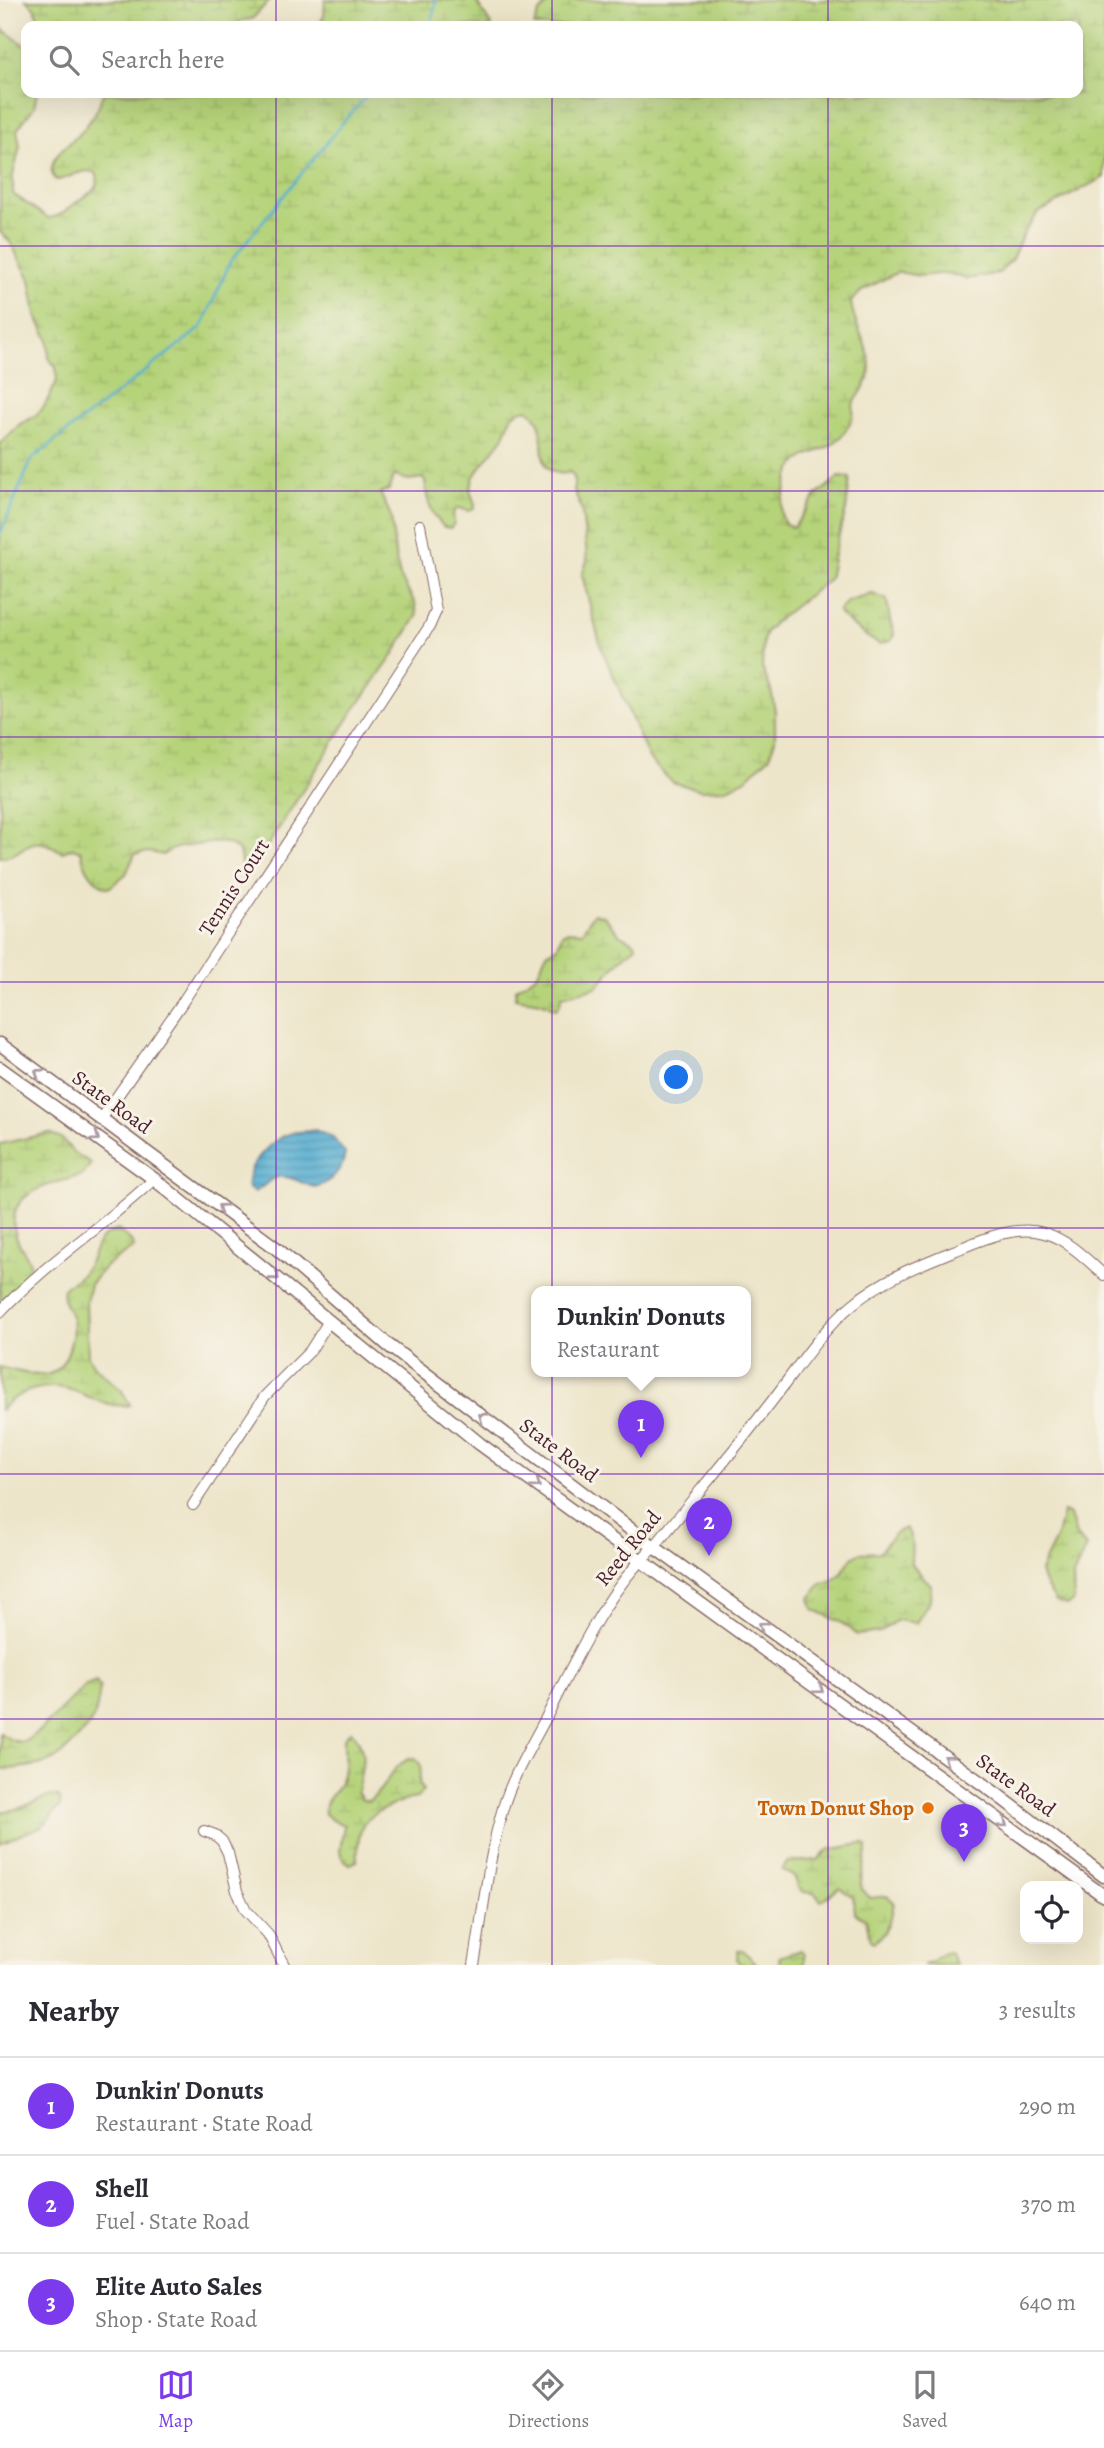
<!DOCTYPE html>
<html lang="en">
<head>
<meta charset="utf-8">
<style>
	body { margin:0; font-family:Alegreya,serif; background:#f2f2f3; color:#2b2b33 }
	.controls { position:absolute; right:21px; bottom:21px; display:grid; overflow:hidden; border-radius:14px; box-shadow:0 7px 28px #0002 }
	.controls button { width:63px; height:63px; display:grid; place-items:center; padding:0; border:0; border-bottom:2px solid #e1e1e2; background:#fff; color:#2b2b33; font:35px sans-serif }
	.you { position:absolute; left:677px; top:1078px; width:24px; height:24px; margin:-18px; border:5px solid #fff; border-radius:50%; background:#1a73e8; box-shadow:0 0 0 10px #1a73e833 }
	.badge { display:grid; place-items:center; width:46px; height:46px; border-radius:50%; background:#7c3aed; color:#fff; font-size:23px; font-weight:700 }
	.pin { position:absolute; translate:-50% -58px; filter:drop-shadow(0 2px 4px #0008) }
	.pin::after { content:''; position:absolute; top:37px; width:24px; height:21px; background:inherit; clip-path:polygon(0 0,100% 0,50% 100%) }
	.popup { position:absolute; left:531px; top:1286px; width:220px; height:91px; box-sizing:border-box; display:grid; place-content:center; border-radius:14px; background:#fff; filter:drop-shadow(0 2px 5px #0005); font-size:23px; white-space:nowrap; color:#7c7c81 }
	.popup b { font-size:26px; color:#2b2b33 }
	.popup::after { content:''; position:absolute; left:50%; top:100%; margin-left:-14px; border:14px solid transparent; border-top-color:#fff }
	.list { margin:0; padding:0; list-style:none }
	h2 { display:flex; justify-content:space-between; align-items:center; height:91px; margin:0; padding:0 28px; font-size:30px }
	h2 small { font-size:23px; font-weight:400; color:#7c7c81 }
	.list li { display:grid; grid-template-columns:46px 1fr auto; gap:21px; align-items:center; box-sizing:border-box; height:98px; padding:0 28px; border-top:2px solid #e1e1e2 }
	.list b { display:block; font-size:26px; white-space:nowrap }
	.list p { margin:0; font-size:23px; white-space:nowrap; color:#7c7c81 }
	.list em { font-size:23px; font-style:normal; color:#7c7c81 }
	.icon { flex:none; width:38px; height:38px; fill:none; stroke:currentColor; stroke-width:2; stroke-linecap:round; stroke-linejoin:round }
	.map { position:relative; flex:none; width:1104px; height:1965px; overflow:hidden }
	.search { position:absolute; background:#fff; box-shadow:0 7px 28px #0002; left:21px; right:21px; top:21px; height:77px; display:flex; align-items:center; gap:18px; box-sizing:border-box; padding:0 24px; border-radius:14px; color:#7c7c81; font-size:26px }
	.sheet { height:385px; background:#fff }
	nav { display:flex; justify-content:space-around; align-items:center; box-sizing:border-box; height:98px; border-top:2px solid #e1e1e2; background:#fff; font-size:19px; color:#7c7c81 }
	nav a { display:grid; justify-items:center; gap:4px }
	nav .on { color:#7c3aed }
	.map>svg:first-child { display:block }
	.wetland { fill:url(#wetland-marsh); stroke:#807952; stroke-width:2 }
	.water { fill:url(#water-rules); stroke:#4f667e; stroke-width:2 }
	.lines { fill:none; stroke-linecap:round; stroke-linejoin:round }
	.stream { stroke:#54add1; stroke-width:2.5 }
	.minor-casing { stroke:#836462; stroke-width:12 }
	.major-casing { stroke:#836462; stroke-width:15 }
	.minor { stroke:#fff; stroke-width:10 }
	.major { stroke:#fff; stroke-width:12 }
	.oneway { stroke:#ae9aa0 }
	.grid { fill:none; stroke:#7b2cbf; stroke-width:2; stroke-opacity:0.55 }
	.food-dot { fill:#e8710a; stroke:#f7f3e8; stroke-width:2.5 }
	.labels { text-anchor:middle; stroke-width:6; stroke-linejoin:round; paint-order:stroke }
	.street-label { font-size:21px; fill:#4a1f2b; stroke:#f7f3e8 }
	.food-label { font-size:21px; font-weight:bold; fill:#c56008; stroke:#f7f3e8; text-anchor:end }
</style>
</head>
<body>
<div class="map">
<svg width="1104" height="1965" viewBox="0 0 1104 1965">
	<defs>
		<pattern id="wetland-marsh" width="20" height="14" patternUnits="userSpaceOnUse" patternTransform="scale(1.75)"><rect width="20" height="14" fill="#b5d379"/><path d="M1 5h8M5 5V1M11 12h8M15 12V8" fill="none" stroke="#9db569"/></pattern>
		<pattern id="water-rules" width="6" height="5" patternUnits="userSpaceOnUse" patternTransform="scale(1.75)"><rect width="6" height="5" fill="#54add1"/><path d="M0 2.5h6" fill="none" stroke="#488caa"/></pattern>
	</defs>
	<rect width="100%" height="100%" fill="#f7f3e8"/>
	<filter id="ink" filterUnits="userSpaceOnUse"><feTurbulence type="fractalNoise" baseFrequency=".0143" numOctaves="2"/><feDisplacementMap in="SourceGraphic" scale="14" xChannelSelector="R" yChannelSelector="G"/><feConvolveMatrix kernelMatrix="1 2 1 2 8 2 1 2 1" color-interpolation-filters="sRGB"/></filter>
	<filter id="wash" filterUnits="userSpaceOnUse"><feTurbulence type="fractalNoise" baseFrequency=".00686" numOctaves="4" result="noise"/><feDisplacementMap in="SourceGraphic" scale="28" xChannelSelector="R" yChannelSelector="G"/><feGaussianBlur stdDeviation="1.57" result="paint"/><feColorMatrix in="noise" values="0 0 0 0 0 0 0 0 0 0 0 0 0 0 0 0 0 1.4 0 .05"/><feComposite in="paint" operator="in"/></filter>
	<g filter="url(#wash)">
		<rect width="100%" height="100%" fill="#ede5c9"/>
		<g class="wetland">
			<polygon points="26,0 270,0 252,19 243,20 233,26 42,26 34,7"/>
			<polygon points="325,0 475,0 492,26 318,26 324,16"/>
			<path d="M552 0H1104V177L1038 213 1023 234 1012 259 999 273 967 279 947 273 920 276 898 272 863 290 851 301C852 326 875 351 869 376 866 386 858 396 853 405 857 421 839 442 826 448 815 453 802 455 794 466 788 474 787 483 785 492 782 504 779 511 784 523L793 528 817 495 839 477 850 478 846 510 835 549 829 579 774 623 766 632 763 641 762 668 771 690 775 711V739L770 756 745 780 724 789 701 790 672 782 649 759 601 647 582 575 587 561 586 548 582 511 574 490V477L570 472C560 476 546 472 544 460 540 444 546 421 528 409L519 411 512 416 503 438 474 476 470 491 475 504 474 509 468 511 460 508 456 509 453 515 454 523 451 528 444 527C436 519 429 507 427 496 425 488 428 485 423 478L409 480 395 476 392 479 389 490 380 493 391 516 395 554 400 577 415 603 417 616 392 657 352 713 263 853 249 868 242 867 239 851C225 838 212 843 195 845 182 847 174 846 163 855L149 852 135 854 126 874 109 888C93 883 84 867 81 851L73 848 62 852C25 828 27 857 0 857V444L20 424 34 417 44 407 57 381 56 367 49 359 48 339 36 315 30 279 9 240 0 232V23L2 29 26 46V93H37L34 107 17 130 20 146 13 175V194L48 218C62 216 66 210 77 202 87 195 103 188 96 173 80 167 71 179 56 180 41 163 67 146 78 135 84 129 90 121 95 113 99 107 101 100 103 93H1078V26H534L539 13Z"/>
			<path d="M872 594 886 599C889 606 888 612 890 620 891 625 893 629 894 635L890 641 880 644C870 640 842 619 838 611L847 602Z"/>
			<path d="M594 913 604 916 619 934 635 943 636 946 617 963 597 987 562 996 560 1004 556 1009 541 1002 515 998 516 989C522 983 533 980 538 972 547 958 539 956 558 946L562 934 568 931 582 932Z"/>
			<path d="M49 1133 61 1138 74 1153 91 1163 84 1174C52 1186 0 1189 17 1239 21 1249 29 1257 32 1269 25 1284 15 1292 0 1299V1144Z"/>
			<path d="M118 1230 133 1243 134 1247 106 1266 90 1284 86 1303 88 1356 94 1366 122 1391 130 1405C110 1408 95 1399 77 1392 48 1381 20 1389 0 1410V1367C11 1370 33 1376 44 1375 65 1374 76 1337 72 1320 70 1309 60 1301 63 1289 69 1283 79 1279 84 1271 98 1253 91 1237 118 1230Z"/>
			<polygon points="1063,1512 1070,1515 1076,1536 1086,1547 1073,1576 1074,1601 1068,1605 1056,1602 1042,1579 1040,1571 1057,1537"/>
			<path d="M905 1528C915 1539 911 1550 911 1564L931 1585 930 1600 916 1623 897 1620 880 1632 857 1635 842 1623 813 1609 810 1598 821 1584 833 1580 841 1574 852 1557 859 1553 879 1552 895 1533Z"/>
			<path d="M96 1681 100 1686C99 1697 98 1709 93 1719 86 1731 62 1757 49 1762 43 1765 9 1769 0 1770V1733C7 1738 16 1744 25 1741 36 1738 74 1695 86 1685Z"/>
			<path d="M351 1731C369 1748 362 1769 357 1791L362 1800 369 1801C386 1789 390 1766 411 1758L417 1760 421 1766 419 1782 423 1790 417 1798C403 1799 370 1813 363 1825 359 1833 357 1849 358 1858L357 1861 350 1864 342 1858 340 1851 344 1825 332 1820 324 1813C324 1801 334 1794 340 1783 346 1770 344 1753 344 1738Z"/>
			<polygon points="51,1796 59,1797 61,1805 43,1826 0,1843 0,1812 17,1809"/>
			<path d="M863 1844 867 1847C868 1862 858 1875 862 1889L870 1898 887 1896 894 1902C892 1917 887 1934 874 1942L871 1940 866 1920 854 1913 853 1897 840 1888 821 1901 814 1893 804 1892 798 1888 795 1877 782 1870 788 1862 818 1860 829 1849C841 1850 851 1844 863 1844Z"/>
			<polygon points="743,1950 757,1965 740,1965 737,1959 738,1951"/>
			<polygon points="801,1950 804,1954 804,1965 780,1965 779,1957"/>
			<path d="M949 1952 956 1965H922C933 1964 939 1953 949 1952Z"/>
		</g>
		<path class="water" d="M315 1130 333 1138 345 1153C344 1168 329 1185 314 1187 302 1184 287 1173 274 1178 266 1182 262 1189 254 1192L248 1188C244 1167 272 1138 292 1133 299 1131 308 1132 315 1130Z"/>
		<g class="lines">
			<g class="stream">
				<polyline points="431,26 436,0"/>
				<polyline points="0,534 32,459 202,327 230,262 344,121 370,93"/>
			</g>
		</g>
	</g>
	<g filter="url(#ink)">
		<g class="lines">
			<g class="minor-casing">
				<g id="minor">
					<polyline points="102,1118 180,1006 429,627 436,611 420,525"/>
					<path d="M0 1312C46 1262 105 1226 154 1179"/>
					<polyline points="193,1505 265,1396 310,1351 329,1321"/>
					<polyline points="204,1831 215,1835 222,1841 228,1853 237,1891 246,1910 268,1934 284,1965"/>
					<path d="M474 1965C483 1913 488 1858 503 1808 513 1774 533 1743 549 1712 578 1654 606 1592 654 1547 691 1501 729 1457 765 1410 793 1375 818 1333 853 1304 884 1278 924 1263 961 1248 986 1238 1017 1225 1044 1233 1067 1239 1086 1259 1104 1275"/>
				</g>
			</g>
			<g class="major-casing">
				<g id="major">
					<polyline points="0,1044 276,1248 388,1345 654,1547 995,1793 1104,1876"/>
					<polyline points="0,1068 154,1179 480,1444 1104,1896"/>
				</g>
			</g>
			<use href="#minor" class="minor"/>
			<use href="#major" class="major"/>
		</g>
		<defs><path id="oneway-chevron" d="M-2-3.5L2.5 0L-2 3.5" fill="none" stroke-width="1.6" stroke-linecap="round" stroke-linejoin="round" transform="scale(1.75)"/></defs>
		<g class="oneway">
			<use href="#oneway-chevron" transform="translate(39 1073) rotate(-144)"/>
			<use href="#oneway-chevron" transform="translate(95 1137) rotate(36)"/>
			<use href="#oneway-chevron" transform="translate(222 1208) rotate(-143)"/>
			<use href="#oneway-chevron" transform="translate(275 1276) rotate(39)"/>
			<use href="#oneway-chevron" transform="translate(483 1417) rotate(-143)"/>
			<use href="#oneway-chevron" transform="translate(536 1484) rotate(36)"/>
			<use href="#oneway-chevron" transform="translate(763 1626) rotate(-144)"/>
			<use href="#oneway-chevron" transform="translate(819 1689) rotate(36)"/>
			<use href="#oneway-chevron" transform="translate(948 1759) rotate(-144)"/>
			<use href="#oneway-chevron" transform="translate(1003 1823) rotate(36)"/>
		</g>
	</g>
	<path class="grid" d="M276 0V26M552 0V26M828 0V26M276 93V1965M552 93V1965M828 93V1965M0 246H1104M0 491H1104M0 737H1104M0 982H1104M0 1228H1104M0 1474H1104M0 1719H1104"/>
	<circle class="food-dot" cx="928" cy="1808" r="7"/>
	<g class="labels">
		<g class="street-label">
			<text transform="translate(234 887) rotate(-57)" y="7">Tennis Court</text>
			<text transform="translate(112 1102) rotate(36)" y="7">State Road</text>
			<text transform="translate(559 1450) rotate(37)" y="7">State Road</text>
			<text transform="translate(628 1548) rotate(-51)" y="7">Reed Road</text>
			<text transform="translate(1016 1785) rotate(36)" y="7">State Road</text>
		</g>
		<g class="food-label">
			<text x="914" y="1815">Town Donut Shop</text>
		</g>
	</g>
</svg>
<div class="controls">
<button><svg class="icon" aria-label="locate" viewBox="0 0 24 24"><circle cx="12" cy="12" r="6"/><path d="M12 2v4M12 18v4M2 12h4M18 12h4"/></svg></button>
</div>
<div class="you"></div>
<div class="pin badge" style="left:641px;top:1458px">1</div>
<div class="popup"><b>Dunkin' Donuts</b>Restaurant</div>
<div class="pin badge" style="left:709px;top:1556px">2</div>
<div class="pin badge" style="left:964px;top:1862px">3</div>
<div class="search"><svg class="icon" aria-label="search" viewBox="0 0 24 24"><circle cx="10" cy="10" r="6"/><path d="M15 15l6 6"/></svg>Search here</div>
</div>
<section class="sheet">
<h2>Nearby<small>3 results</small></h2>
<ul class="list">
<li><span class="badge">1</span><div><b>Dunkin' Donuts</b><p>Restaurant · State Road</p></div><em>290 m</em></li>
<li><span class="badge">2</span><div><b>Shell</b><p>Fuel · State Road</p></div><em>370 m</em></li>
<li><span class="badge">3</span><div><b>Elite Auto Sales</b><p>Shop · State Road</p></div><em>640 m</em></li>
</ul>
</section>
<nav>
<a class="on"><svg class="icon" aria-label="map" viewBox="0 0 24 24"><path d="M3 6l6-2 6 2 6-2v14l-6 2-6-2-6 2zM9 4v14M15 6v14"/></svg>Map</a>
<a><svg class="icon" aria-label="directions" viewBox="0 0 24 24"><path d="M12 3l9 9-9 9-9-9zM9 14v-3h6M13 9l2 2-2 2"/></svg>Directions</a>
<a><svg class="icon" aria-label="saved" viewBox="0 0 24 24"><path d="M7 4h10v16l-5-4-5 4z"/></svg>Saved</a>
</nav>
</body>
</html>
